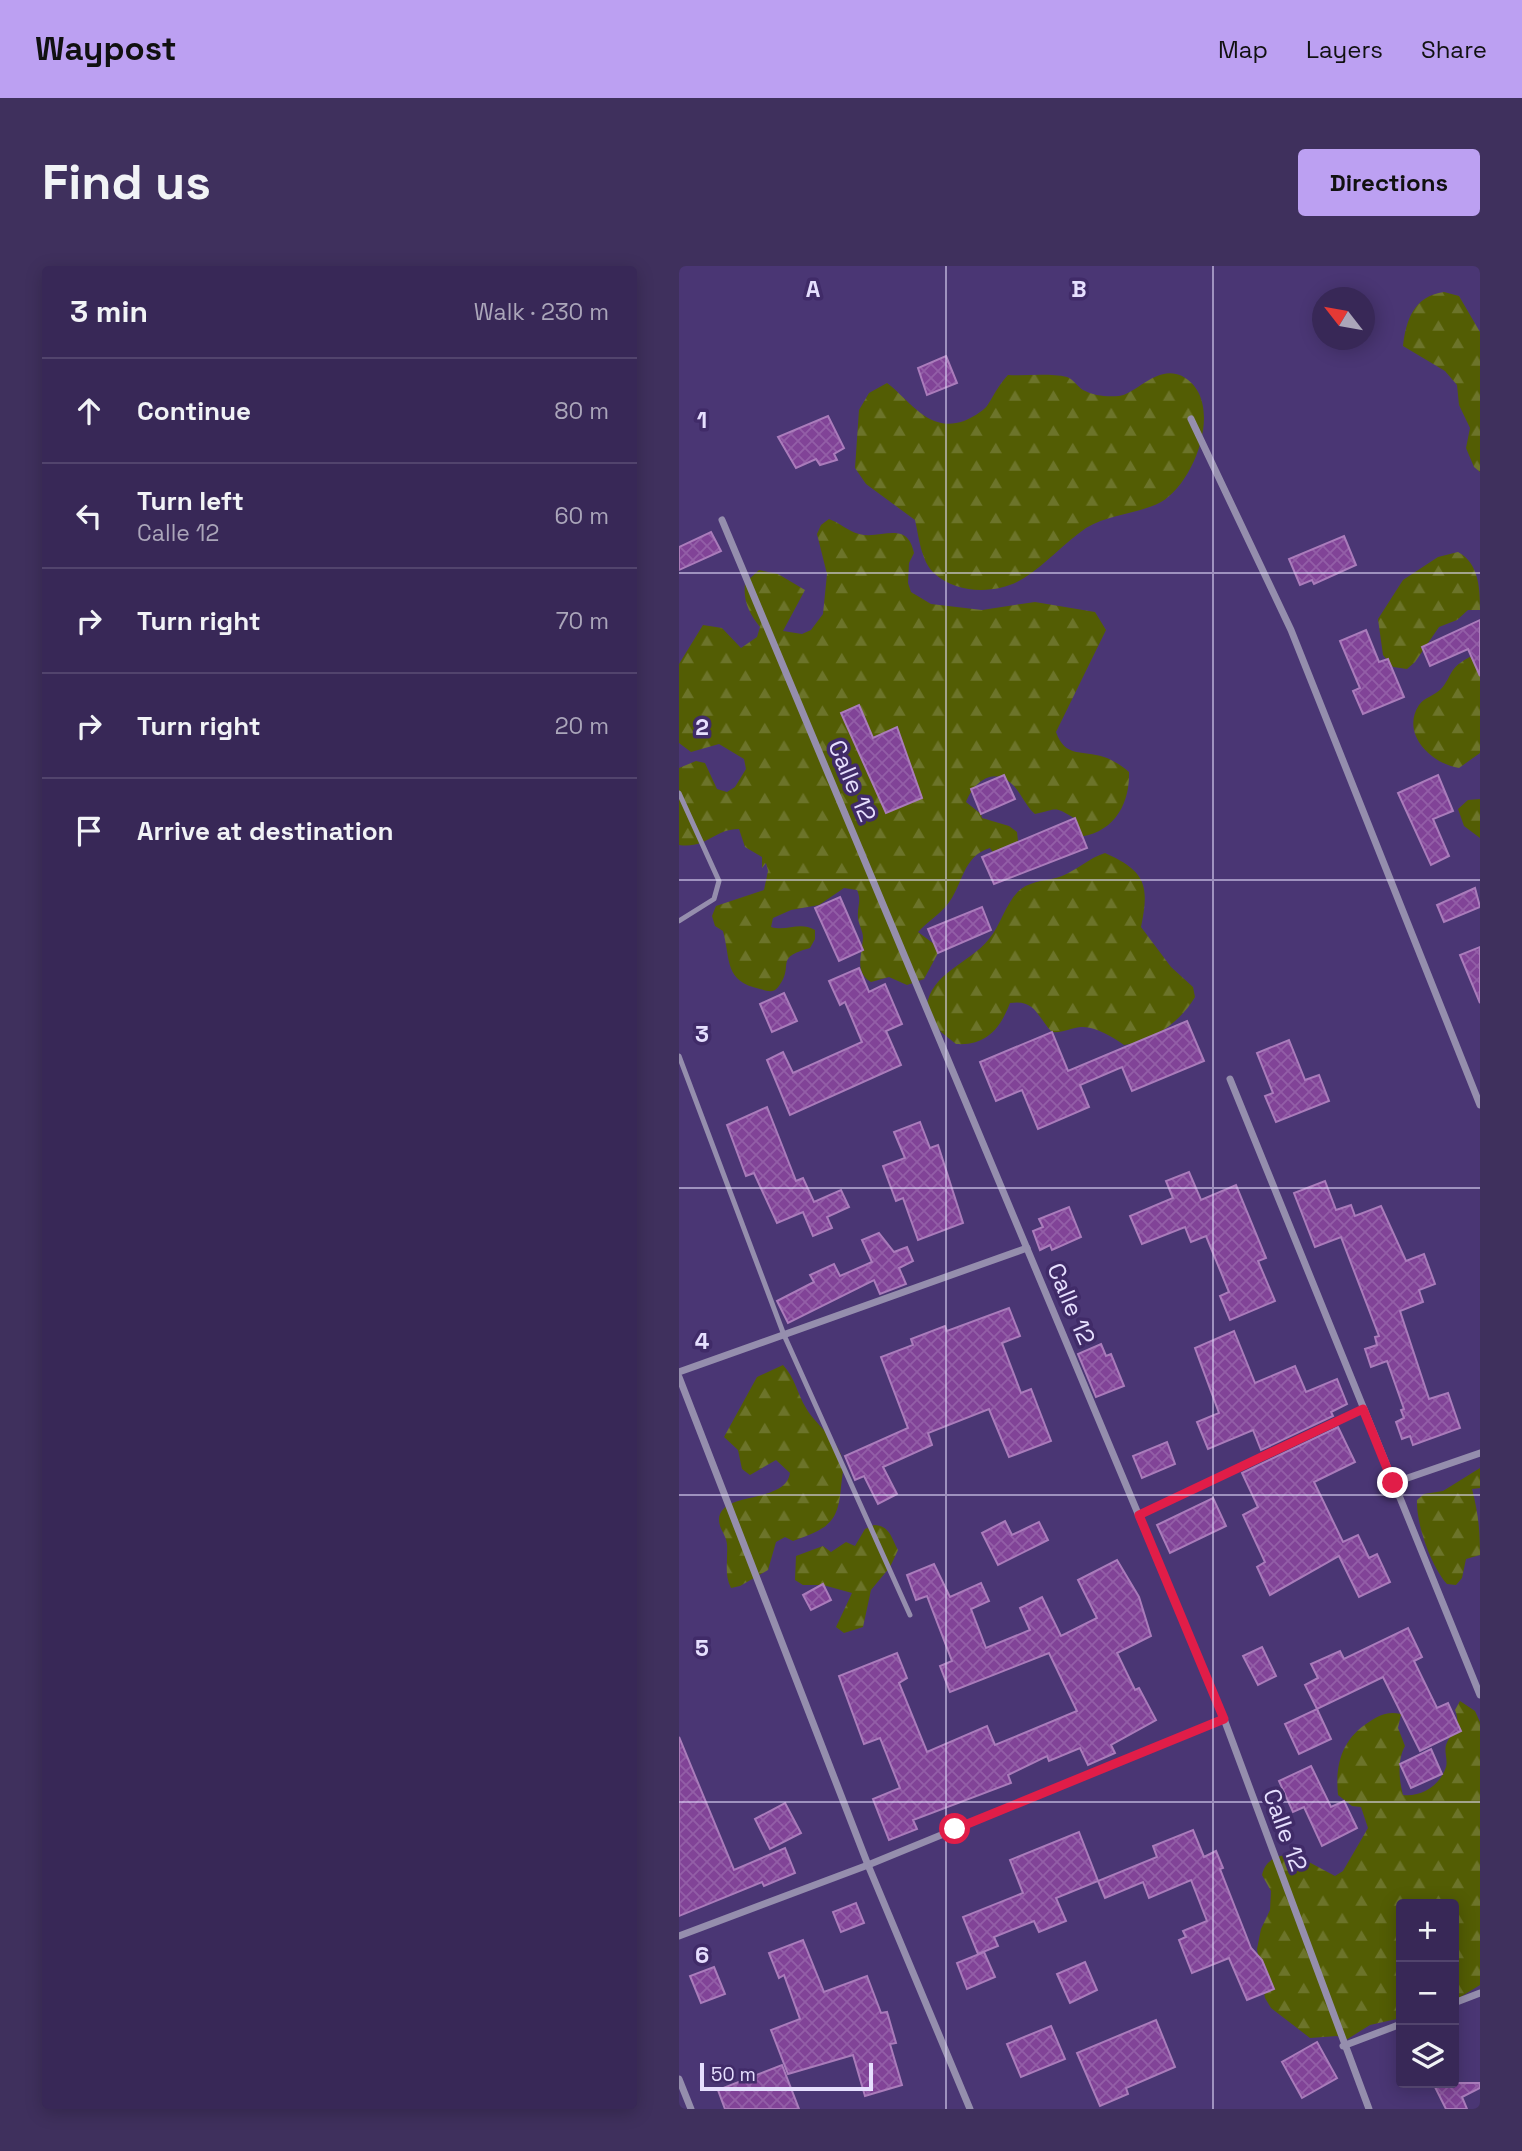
<!DOCTYPE html>
<html lang="en">
<head>
<meta charset="utf-8">
<style>
	body { margin:0; font-family:"Space Grotesk",sans-serif; background:#3f305d; color:#f1f3f6 }
	.controls { position:absolute; right:21px; bottom:21px; display:grid; overflow:hidden; border-radius:7px; box-shadow:0 4px 18px #0003 }
	.controls button { width:63px; height:63px; display:grid; place-items:center; padding:0; border:0; border-bottom:2px solid #52446d; background:#382857; color:#f1f3f6; font:35px sans-serif }
	.compass { position:absolute; left:633px; top:21px; width:63px; height:63px; border-radius:50%; background:#382857; box-shadow:0 4px 18px #0003; rotate:301deg }
	.scale { position:absolute; left:21px; bottom:18px; width:173px; box-sizing:border-box; padding-left:7px; border:4px solid #e6dffe; border-top:0; font-size:19px; line-height:24px; white-space:nowrap; color:#e6dffe; -webkit-text-stroke:5px #402b68; paint-order:stroke }
	.stop { position:absolute; width:21px; height:21px; margin:-16px; border:5px solid #e11d48; border-radius:50%; background:#fff }
	.stop.end { background:#e11d48; border-color:#fff; box-shadow:0 2px 7px #0008 }
	.list { margin:0; padding:0; list-style:none }
	h2 { display:flex; justify-content:space-between; align-items:center; height:91px; margin:0; padding:0 28px; font-size:30px }
	h2 small { font-size:23px; font-weight:400; color:#aba6ba }
	.list li { display:grid; grid-template-columns:46px 1fr auto; gap:21px; align-items:center; box-sizing:border-box; height:105px; padding:0 28px; border-top:2px solid #52446d }
	.list b { display:block; font-size:26px; white-space:nowrap }
	.list p { margin:0; font-size:23px; white-space:nowrap; color:#aba6ba }
	.list em { font-size:23px; font-style:normal; color:#aba6ba }
	.icon { flex:none; width:38px; height:38px; fill:none; stroke:currentColor; stroke-width:2; stroke-linecap:round; stroke-linejoin:round }
	.map { position:relative; flex:none; width:801px; height:1843px; overflow:hidden; border-radius:7px }
	header { display:flex; align-items:center; gap:42px; box-sizing:border-box; height:98px; padding:0 35px; background:#bca0f2; color:#111 }
	header strong { font-size:33px }
	nav { display:flex; gap:38px; margin-inline-start:auto; font-size:24px }
	.intro { display:flex; align-items:center; justify-content:space-between; box-sizing:border-box; height:168px; padding:0 42px }
	h1 { margin:0; font-size:49px }
	.button { padding:18px 32px; border-radius:7px; background:#bca0f2; color:#111; font-size:24px; font-weight:700 }
	main { display:flex; gap:42px; padding:0 42px }
	aside { flex:1; background:#382857; border-radius:7px; box-shadow:0 4px 18px #0003 }
	.map>svg:first-child { display:block }
	.forest { fill:url(#forest-firs) }
	.building { fill:url(#building-cross-hatch); stroke:#aa7cbb; stroke-width:2 }
	.lines { fill:none; stroke-linecap:round; stroke-linejoin:round }
	.service { stroke:#958ead; stroke-width:5 }
	.minor { stroke:#958ead; stroke-width:7 }
	.route { stroke:#e11d48; stroke-width:9 }
	.grid { fill:none; stroke:#e6dffe; stroke-width:2; stroke-opacity:0.55 }
	.labels { text-anchor:middle; stroke-width:7; stroke-linejoin:round; paint-order:stroke }
	.street-label { font-size:24px; fill:#e6dffe; stroke:#402b68 }
	.grid-label { font-size:23px; text-anchor:middle; font-weight:bold; fill:#e6dffe; stroke:#402b68; stroke-width:7; stroke-linejoin:round; paint-order:stroke }
</style>
</head>
<body>
<header>
<strong>Waypost</strong>
<nav><a>Map</a><a>Layers</a><a>Share</a></nav>
</header>
<div class="intro"><h1>Find us</h1><a class="button">Directions</a></div>
<main>
<aside>
<h2>3 min<small>Walk · 230 m</small></h2>
<ul class="list">
<li><svg class="icon" aria-label="ahead" viewBox="0 0 24 24"><path d="M12 20V5M6 11l6-6 6 6"/></svg><div><b>Continue</b></div><em>80 m</em></li>
<li><svg class="icon" aria-label="left" viewBox="0 0 24 24"><path d="M17 20v-9H6M10 6l-5 5 5 5"/></svg><div><b>Turn left</b><p>Calle 12</p></div><em>60 m</em></li>
<li><svg class="icon" aria-label="right" viewBox="0 0 24 24"><path d="M7 20v-9h11M14 6l5 5-5 5"/></svg><div><b>Turn right</b></div><em>70 m</em></li>
<li><svg class="icon" aria-label="right" viewBox="0 0 24 24"><path d="M7 20v-9h11M14 6l5 5-5 5"/></svg><div><b>Turn right</b></div><em>20 m</em></li>
<li><svg class="icon" aria-label="arrive" viewBox="0 0 24 24"><path d="M6 21V4h12l-3 4 3 4H6"/></svg><div><b>Arrive at destination</b></div></li>
</ul>
</aside>
<div class="map">
<svg width="801" height="1843" viewBox="0 0 801 1843">
	<defs>
		<pattern id="forest-firs" width="22" height="20" patternUnits="userSpaceOnUse" patternTransform="scale(1.75)"><rect width="22" height="20" fill="#535d04"/><path d="M5 1l3.5 6h-7zM16 11l3.5 6h-7z" fill="#6c742a"/></pattern>
		<pattern id="building-cross-hatch" width="8" height="8" patternUnits="userSpaceOnUse" patternTransform="scale(1.75)"><rect width="8" height="8" fill="#814397"/><path d="M0 0l8 8M0 8l8-8" fill="none" stroke="#935ea7"/></pattern>
	</defs>
	<rect width="100%" height="100%" fill="#4a3674"/>
	<g class="forest">
		<path d="M765 26 780 30 801 66V206L795 201 787 182 791 162 780 139 778 119 766 105 724 80C727 54 735 30 765 26Z"/>
		<path d="M329 109C348 110 370 107 388 111 394 113 398 120 404 124 415 130 428 131 440 130 456 129 478 98 503 110 547 133 517 216 482 236 460 248 430 248 407 262 385 277 367 298 345 312 321 328 279 329 256 308 242 296 240 271 236 254L187 218 176 202 180 144 190 127 208 117C233 136 249 167 285 155 292 152 303 146 308 140 316 128 318 121 329 109Z"/>
		<path d="M150 253C161 257 169 265 180 268 202 274 228 253 235 287L230 297 229 317 232 326 252 338 303 344 356 336 416 346 427 364 377 466C386 492 403 484 425 491 434 494 443 500 450 506 451 540 433 569 396 571L393 563 395 552C374 540 380 543 356 548 347 540 343 529 335 520 316 499 295 515 287 536L302 548 303 552 330 560 338 566 340 584 317 591 311 582C283 590 284 620 268 639 260 649 248 656 239 666L255 678 259 687 245 713 228 719 210 711 192 716C175 706 183 689 184 672 184 664 179 658 179 651 178 640 183 635 178 624L165 622 140 639 112 644 94 652 92 661C108 666 120 655 136 664V673L131 682C94 692 116 699 100 720 94 728 89 725 81 723 45 715 52 695 44 665L36 660 33 650 37 640 85 624 89 605 87 597 83 602V591L66 581 60 563C35 563 28 583 0 579V502L17 495 26 497 38 523 48 526 56 521 67 503 65 493 40 478 12 486 0 477V398L24 359 43 362 62 382 78 371 81 361C70 347 64 335 66 317L80 304 99 308 126 324 104 365 123 368 132 364 144 348 148 308 138 268 142 259Z"/>
		<path d="M779 286C800 297 801 323 801 344H789L778 354 760 361 736 396 728 403 714 401 704 389 699 353 724 314 759 291Z"/>
		<path d="M801 386V487L780 502C753 498 721 468 740 439 746 431 755 430 762 423 767 418 770 410 774 404 781 395 791 391 801 386Z"/>
		<polygon points="801,533 801,572 785,560 779,543 789,534"/>
		<path d="M426 587C466 605 471 618 462 661L492 701 514 721 516 731C502 755 474 776 445 779 434 771 416 760 402 761 391 762 384 767 373 766 358 751 357 733 331 737 321 763 307 780 277 778L262 766 247 742C253 705 289 699 310 673 322 659 327 635 342 623 354 614 369 615 383 610 398 604 410 592 426 587Z"/>
		<path d="M104 1099C116 1112 118 1127 127 1142 136 1158 156 1171 162 1189 166 1200 163 1210 162 1221 159 1259 148 1262 114 1275L106 1271 97 1276 89 1304 61 1320 52 1322C45 1309 49 1294 48 1279 48 1270 40 1263 40 1254 40 1224 106 1239 111 1207L97 1194 71 1209 63 1203 59 1184 45 1171 78 1111Z"/>
		<path d="M801 1202V1222L793 1223C799 1246 801 1263 801 1289L787 1293 783 1312 777 1319 768 1318C752 1300 737 1258 738 1234L745 1228 764 1225Z"/>
		<path d="M195 1259C211 1260 212 1271 219 1284L211 1301 192 1324 184 1361 165 1367 157 1361 173 1327 144 1319H124L116 1314 117 1290 144 1280 152 1286 167 1276 176 1280 186 1263Z"/>
		<path d="M781 1435 796 1445 801 1456V1719L775 1735V1638H722V1752L691 1759 667 1774 658 1770 631 1772 592 1742 586 1732 578 1683 582 1663 591 1644 592 1625 583 1609C587 1592 598 1591 613 1587L656 1610 664 1605 689 1562 682 1541 673 1540 659 1529C656 1498 663 1473 690 1456 701 1449 708 1445 722 1448L719 1462 726 1480C718 1494 720 1514 724 1529 742 1531 761 1520 767 1501 769 1494 765 1486 767 1479 772 1465 783 1461 776 1444Z"/>
	</g>
	<g class="building">
		<polygon points="267,90 278,117 248,129 239,102"/>
		<polygon points="149,150 165,182 155,188 158,194 141,199 137,193 117,202 99,171"/>
		<polygon points="32,266 42,285 0,304 0,281"/>
		<polygon points="665,270 677,299 635,318 633,314 621,319 610,293"/>
		<polygon points="801,354 801,410 789,383 751,400 743,381"/>
		<polygon points="687,364 700,396 709,393 725,431 684,448 674,425 681,422 661,375"/>
		<polygon points="180,439 194,472 218,461 243,532 207,547 162,447"/>
		<polygon points="325,509 336,533 302,548 292,523"/>
		<polygon points="759,509 774,545 754,553 770,590 752,599 719,527"/>
		<polygon points="396,552 408,582 315,618 303,591"/>
		<polygon points="796,622 801,641 765,656 758,639"/>
		<polygon points="161,631 184,684 160,695 136,642"/>
		<polygon points="303,641 312,664 259,687 249,663"/>
		<polygon points="801,681 801,737 781,689"/>
		<polygon points="180,702 190,726 206,718 223,758 207,765 222,799 111,849 88,794 104,786 114,807 183,776 166,736 161,739 150,715"/>
		<polygon points="105,727 118,755 93,766 81,738"/>
		<polygon points="508,755 525,795 453,825 443,801 401,819 410,841 359,863 343,824 317,835 301,796 373,766 389,805"/>
		<polygon points="610,774 626,814 640,809 650,835 597,856 586,830 594,827 578,787"/>
		<polygon points="88,841 117,915 124,912 135,936 162,924 170,941 148,951 153,962 134,970 124,946 98,957 75,907 67,910 48,859"/>
		<polygon points="241,856 251,882 259,879 284,957 239,974 224,932 217,935 204,900 226,892 215,866"/>
		<polygon points="510,906 522,934 557,919 587,992 579,995 596,1035 551,1054 541,1030 550,1026 527,970 512,976 506,961 463,978 451,950 494,932 487,915"/>
		<polygon points="646,915 657,944 672,939 676,950 702,940 727,995 745,988 756,1018 740,1024 744,1036 721,1045 750,1133 769,1127 781,1162 734,1179 731,1170 723,1173 717,1156 725,1152 722,1144 725,1143 708,1095 692,1101 686,1083 698,1079 696,1071 700,1070 662,971 636,981 615,927"/>
		<polygon points="390,941 402,971 373,984 371,979 361,984 354,965 364,961 360,953"/>
		<polygon points="200,967 215,986 228,981 234,995 220,1002 227,1018 201,1028 195,1014 109,1057 98,1035 135,1016 131,1009 155,998 161,1010 193,996 183,974"/>
		<polygon points="330,1042 341,1070 323,1077 342,1127 352,1123 372,1175 330,1191 310,1143 249,1167 253,1179 204,1201 218,1228 199,1238 185,1210 176,1214 166,1190 229,1162 202,1091 234,1079 232,1073 266,1060 268,1065"/>
		<polygon points="555,1065 576,1117 616,1100 627,1126 658,1113 668,1138 652,1146 654,1150 582,1184 574,1164 529,1183 518,1156 540,1147 516,1082"/>
		<polygon points="422,1078 427,1090 432,1088 445,1120 417,1131 399,1088"/>
		<polygon points="659,1161 676,1196 635,1216 664,1276 679,1269 690,1292 698,1288 711,1316 680,1331 660,1290 591,1329 578,1301 586,1296 564,1249 579,1241 563,1207"/>
		<polygon points="488,1176 496,1198 463,1212 454,1190"/>
		<polygon points="534,1232 547,1260 491,1287 478,1259"/>
		<polygon points="326,1255 333,1269 360,1256 369,1274 319,1299 303,1267"/>
		<polygon points="438,1294 460,1331 472,1370 438,1387 456,1424 460,1422 477,1454 432,1479 436,1487 409,1499 401,1482 370,1495 368,1490 329,1509 332,1517 234,1554 238,1563 210,1574 194,1533 221,1522 201,1472 185,1478 160,1410 218,1387 228,1412 220,1417 248,1486 308,1460 316,1479 398,1445 370,1387 271,1426 261,1400 273,1395 248,1330 237,1334 228,1309 255,1298 271,1331 302,1317 310,1335 292,1343 307,1382 351,1364 341,1342 363,1331 382,1370 418,1352 399,1314"/>
		<polygon points="144,1318 152,1334 132,1344 124,1329"/>
		<polygon points="729,1362 743,1391 735,1395 758,1442 769,1437 782,1465 741,1485 704,1411 638,1443 626,1419 639,1412 632,1398 661,1385 665,1393"/>
		<polygon points="583,1381 597,1410 579,1419 564,1390"/>
		<polygon points="638,1443 652,1473 620,1488 606,1458"/>
		<polygon points="0,1471 55,1604 106,1582 116,1607 85,1620 83,1616 0,1650"/>
		<polygon points="752,1483 763,1508 732,1522 721,1498"/>
		<polygon points="632,1500 652,1541 665,1535 678,1562 643,1580 625,1541 614,1546 600,1515"/>
		<polygon points="106,1537 122,1567 91,1583 76,1553"/>
		<polygon points="514,1564 525,1591 537,1585 544,1602 541,1603 572,1682 583,1694 595,1723 568,1734 550,1692 513,1707 500,1674 507,1671 504,1665 528,1655 512,1614 470,1632 464,1616 426,1632 419,1615 478,1591 474,1580"/>
		<polygon points="400,1566 419,1615 377,1632 387,1655 360,1666 355,1655 315,1671 319,1680 299,1688 284,1651 344,1627 331,1594"/>
		<polygon points="177,1637 185,1657 162,1666 154,1646"/>
		<polygon points="124,1674 145,1726 188,1710 202,1747 208,1746 217,1777 211,1778 223,1819 186,1830 174,1789 109,1808 92,1764 121,1753 105,1709 100,1712 90,1687"/>
		<polygon points="305,1686 316,1711 288,1723 278,1697"/>
		<polygon points="406,1696 418,1724 391,1737 378,1708"/>
		<polygon points="35,1701 46,1728 22,1737 11,1710"/>
		<polygon points="477,1754 496,1801 447,1822 449,1828 421,1840 398,1787"/>
		<polygon points="372,1760 386,1793 342,1811 328,1778"/>
		<polygon points="638,1776 658,1812 623,1832 603,1796"/>
		<polygon points="103,1799 120,1843 46,1843 39,1824"/>
		<polygon points="754,1817 801,1817 801,1822 783,1831 788,1843 767,1843"/>
	</g>
	<g class="lines">
		<g class="service">
			<polyline points="0,527 40,615 35,633 0,655"/>
			<polyline points="0,790 105,1069 231,1349"/>
		</g>
		<g class="minor">
			<polyline points="512,153 612,364 801,839"/>
			<polyline points="43,254 545,1453 690,1843"/>
			<polyline points="551,813 801,1429"/>
			<polyline points="0,1106 348,982"/>
			<polyline points="0,1111 189,1599 291,1843"/>
			<polyline points="714,1217 801,1187"/>
			<polyline points="460,1249 684,1143"/>
			<polyline points="0,1670 189,1599 545,1453"/>
			<polyline points="775,1737 801,1727"/>
			<polyline points="664,1780 722,1758"/>
			<polyline points="0,1813 12,1843"/>
		</g>
	</g>
	<g class="lines">
		<polyline class="route" points="276,1563 545,1453 460,1249 684,1143 714,1217"/>
	</g>
	<path class="grid" d="M267 0V1843M534 0V1843M0 307H801M0 614H801M0 922H801M0 1229H801M0 1536H801"/>
	<g class="labels">
		<g class="street-label">
			<text transform="translate(173 515) rotate(67)" y="8">Calle 12</text>
			<text transform="translate(392 1038) rotate(67)" y="8">Calle 12</text>
			<text transform="translate(606 1564) rotate(70)" y="8">Calle 12</text>
		</g>
	</g>
	<g class="grid-label">
		<text x="134" y="31">A</text>
		<text x="400" y="31">B</text>
		<text x="23" y="162">1</text>
		<text x="23" y="469">2</text>
		<text x="23" y="776">3</text>
		<text x="23" y="1083">4</text>
		<text x="23" y="1390">5</text>
		<text x="23" y="1697">6</text>
	</g>
</svg>
<div class="controls">
<button>+</button>
<button>−</button>
<button><svg class="icon" aria-label="layers" viewBox="0 0 24 24"><path d="M12 4l9 5-9 5-9-5zM3 14l9 5 9-5"/></svg></button>
</div>
<svg class="compass" viewBox="-18 -18 36 36"><path d="M0-13l5 13h-10z" fill="#e53935"/><path d="M0 13l5-13h-10z" fill="#aba6ba"/></svg>
<div class="scale">50 m</div>
<div class="stop" style="left:276px;top:1563px"></div>
<div class="stop end" style="left:714px;top:1217px"></div>
</div>
</main>
</body>
</html>
